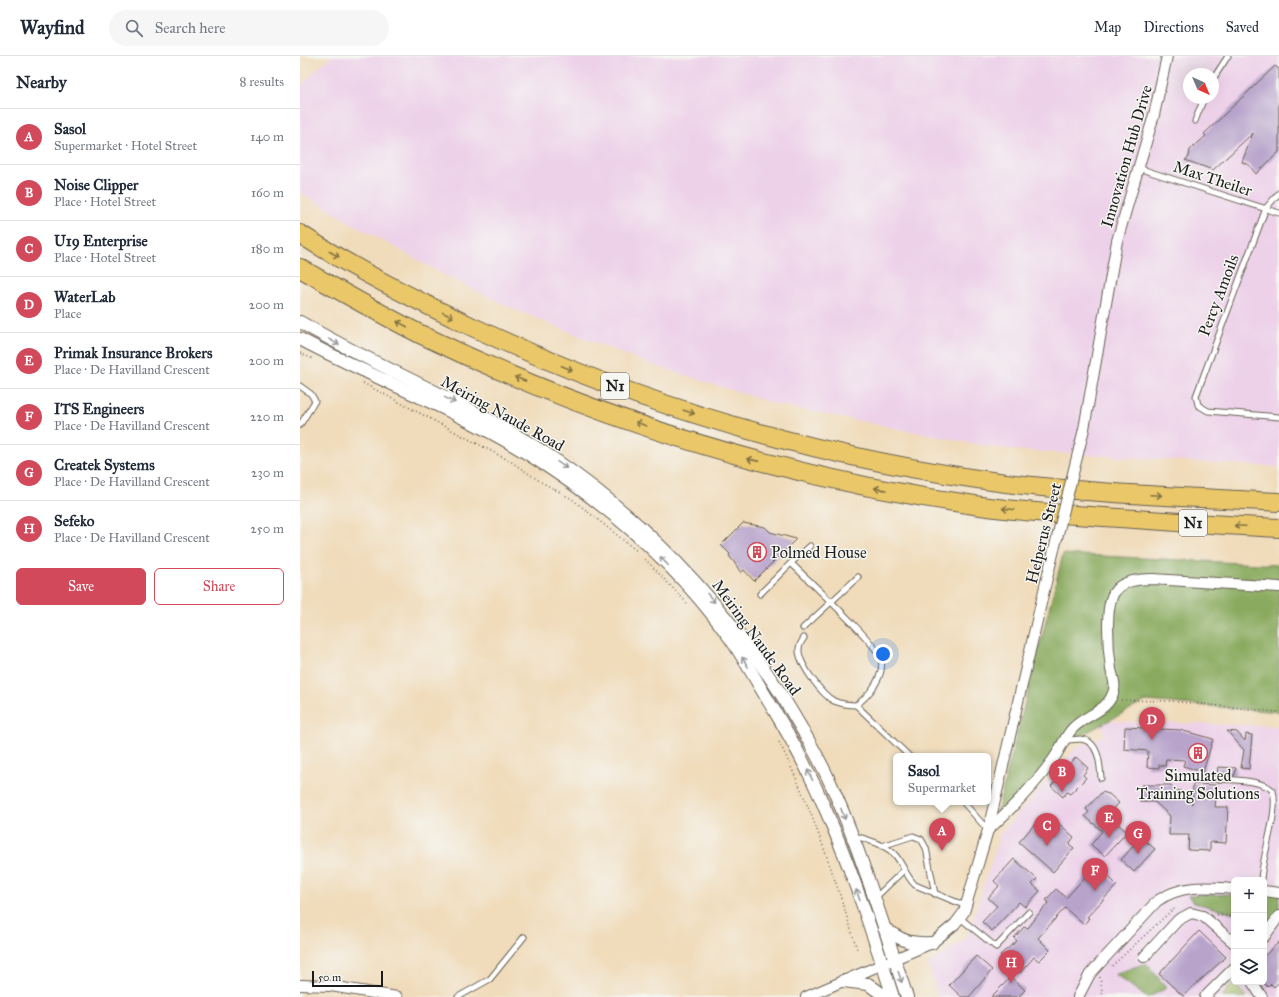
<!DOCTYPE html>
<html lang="en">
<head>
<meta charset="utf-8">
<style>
	body { margin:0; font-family:"IM FELL Great Primer",serif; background:#f6f6f7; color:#1f2937 }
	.controls { position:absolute; right:12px; bottom:12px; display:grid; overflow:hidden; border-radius:6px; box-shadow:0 4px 16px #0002 }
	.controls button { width:36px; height:36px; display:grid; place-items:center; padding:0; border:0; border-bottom:1px solid #e0e1e3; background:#fff; color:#1f2937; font:20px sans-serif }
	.compass { position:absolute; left:883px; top:12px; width:36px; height:36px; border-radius:50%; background:#fff; box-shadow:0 4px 16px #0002; rotate:136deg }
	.scale { position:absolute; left:12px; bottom:10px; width:71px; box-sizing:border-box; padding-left:4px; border:2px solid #1c1c1c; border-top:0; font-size:11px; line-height:14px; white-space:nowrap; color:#1c1c1c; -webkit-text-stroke:3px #f6f6f2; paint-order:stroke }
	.you { position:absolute; left:583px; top:598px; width:14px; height:14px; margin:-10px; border:3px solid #fff; border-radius:50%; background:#1a73e8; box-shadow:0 0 0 6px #1a73e833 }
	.badge { display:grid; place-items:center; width:26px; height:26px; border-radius:50%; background:#d1495b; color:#fff; font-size:13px; font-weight:700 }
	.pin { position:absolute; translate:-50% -33px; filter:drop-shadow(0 1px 2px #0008) }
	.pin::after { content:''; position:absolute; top:21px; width:14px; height:12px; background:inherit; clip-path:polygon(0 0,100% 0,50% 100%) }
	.popup { position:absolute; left:593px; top:697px; width:98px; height:52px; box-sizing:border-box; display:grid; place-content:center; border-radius:6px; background:#fff; filter:drop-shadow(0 1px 3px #0005); font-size:13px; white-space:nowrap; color:#747a83 }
	.popup b { font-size:15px; color:#1f2937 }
	.popup::after { content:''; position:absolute; left:50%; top:100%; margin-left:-8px; border:8px solid transparent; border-top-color:#fff }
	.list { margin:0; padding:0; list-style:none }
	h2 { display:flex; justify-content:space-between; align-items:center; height:52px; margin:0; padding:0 16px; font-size:17px }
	h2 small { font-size:13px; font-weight:400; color:#747a83 }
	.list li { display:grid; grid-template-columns:26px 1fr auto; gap:12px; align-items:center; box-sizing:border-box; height:56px; padding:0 16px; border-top:1px solid #e0e1e3 }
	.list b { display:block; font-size:15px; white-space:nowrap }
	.list p { margin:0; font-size:13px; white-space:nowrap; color:#747a83 }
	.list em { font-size:13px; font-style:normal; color:#747a83 }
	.actions { display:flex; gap:8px; padding:12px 16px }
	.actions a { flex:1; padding:9px 0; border:1px solid #d1495b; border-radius:6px; text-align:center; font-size:14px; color:#d1495b }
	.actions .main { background:#d1495b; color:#fff }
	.icon { flex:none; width:22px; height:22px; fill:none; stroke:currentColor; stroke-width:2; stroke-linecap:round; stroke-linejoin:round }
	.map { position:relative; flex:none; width:979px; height:941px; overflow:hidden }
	header { display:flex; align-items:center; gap:24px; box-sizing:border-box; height:56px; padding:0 20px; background:#fff; border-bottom:1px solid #e0e1e3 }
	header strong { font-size:19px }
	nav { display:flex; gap:22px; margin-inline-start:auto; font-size:14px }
	.search { width:280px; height:36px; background:#f6f6f7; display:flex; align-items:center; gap:10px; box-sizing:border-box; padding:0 14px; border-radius:22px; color:#747a83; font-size:15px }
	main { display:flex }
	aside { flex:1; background:#fff }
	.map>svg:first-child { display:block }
	.built { fill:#edd1e9; fill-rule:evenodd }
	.green { fill:#adc56a; stroke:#647043 }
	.forest { fill:#8aaa5e; stroke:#53633d }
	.building { fill:#b8a3cb }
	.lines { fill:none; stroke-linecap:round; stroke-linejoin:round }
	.service-casing { stroke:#665f53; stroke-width:7 }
	.minor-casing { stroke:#665f53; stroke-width:12 }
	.tertiary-casing { stroke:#665f53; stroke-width:14 }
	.motorway-casing { stroke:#665f53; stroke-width:20 }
	.path { stroke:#665f53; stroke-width:1.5; stroke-dasharray:1 3; stroke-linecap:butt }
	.service { stroke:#fff; stroke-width:5 }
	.minor { stroke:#fff; stroke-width:10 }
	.tertiary { stroke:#fff; stroke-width:12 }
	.motorway { stroke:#eac769; stroke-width:18 }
	.minor-bridge-casing { stroke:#665f53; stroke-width:12; stroke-linecap:butt }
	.minor-bridge { stroke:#fff; stroke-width:10 }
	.oneway { stroke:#837242 }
	.oneway2 { stroke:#999 }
	.labels { text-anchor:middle; stroke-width:3; stroke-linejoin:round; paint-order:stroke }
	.shield { fill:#f6f6f2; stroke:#5d5d5c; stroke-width:1 }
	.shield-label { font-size:15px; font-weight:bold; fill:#1c1c1c }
	.street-label { font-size:16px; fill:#1c1c1c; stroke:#f6f6f2 }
	.poi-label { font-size:16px; fill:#1c1c1c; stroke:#f6f6f2; text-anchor:start }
</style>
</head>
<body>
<header>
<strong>Wayfind</strong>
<div class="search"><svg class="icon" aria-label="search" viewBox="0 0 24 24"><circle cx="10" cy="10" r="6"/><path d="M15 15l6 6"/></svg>Search here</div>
<nav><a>Map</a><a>Directions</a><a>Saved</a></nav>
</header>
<main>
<aside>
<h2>Nearby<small>8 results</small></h2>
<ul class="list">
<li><span class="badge">A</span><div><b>Sasol</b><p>Supermarket · Hotel Street</p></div><em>140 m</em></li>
<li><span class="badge">B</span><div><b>Noise Clipper</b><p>Place · Hotel Street</p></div><em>160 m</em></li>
<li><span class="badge">C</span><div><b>U19 Enterprise</b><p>Place · Hotel Street</p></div><em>180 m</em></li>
<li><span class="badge">D</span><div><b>WaterLab</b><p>Place</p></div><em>200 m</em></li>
<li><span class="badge">E</span><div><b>Primak Insurance Brokers</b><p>Place · De Havilland Crescent</p></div><em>200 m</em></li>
<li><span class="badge">F</span><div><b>ITS Engineers</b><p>Place · De Havilland Crescent</p></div><em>220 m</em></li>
<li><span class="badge">G</span><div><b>Createk Systems</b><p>Place · De Havilland Crescent</p></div><em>230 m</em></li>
<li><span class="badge">H</span><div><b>Sefeko</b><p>Place · De Havilland Crescent</p></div><em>250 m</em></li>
</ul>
<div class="actions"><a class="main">Save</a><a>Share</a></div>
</aside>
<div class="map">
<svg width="979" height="941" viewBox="0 0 979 941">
	<rect width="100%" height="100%" fill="#f6f6f2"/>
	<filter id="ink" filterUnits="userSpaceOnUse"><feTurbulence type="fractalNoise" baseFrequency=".025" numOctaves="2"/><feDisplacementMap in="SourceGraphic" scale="8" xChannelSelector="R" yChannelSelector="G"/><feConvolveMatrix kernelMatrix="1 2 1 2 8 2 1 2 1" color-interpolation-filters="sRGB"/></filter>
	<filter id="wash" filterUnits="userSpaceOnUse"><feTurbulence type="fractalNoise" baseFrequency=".012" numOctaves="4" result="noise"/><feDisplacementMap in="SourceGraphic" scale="16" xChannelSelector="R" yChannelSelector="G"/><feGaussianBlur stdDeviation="0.9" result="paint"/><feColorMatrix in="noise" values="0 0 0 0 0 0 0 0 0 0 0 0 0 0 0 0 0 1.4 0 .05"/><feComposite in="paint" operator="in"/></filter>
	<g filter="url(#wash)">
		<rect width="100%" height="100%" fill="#f0dbba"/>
		<g class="built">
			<path d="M31 0H979V411L715 394 686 390 479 349 346 307 209 251 143 218 53 168 0 136V30ZM889 18H913V42H889Z"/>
			<path d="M800 665 979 670V941H638L628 908 667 882 700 778 776 692 805 679ZM934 824H964V926H934Z"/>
		</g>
		<polygon class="green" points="933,926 946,941 922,941"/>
		<g class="forest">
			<polygon points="763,498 979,509 979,656 846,645 772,684 696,760"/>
			<polygon points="964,837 979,837 979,850 975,867 964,864"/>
			<polygon points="934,838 934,857 894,847 889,839"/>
			<polygon points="846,907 867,932 849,941 846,941 815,918"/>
		</g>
		<g id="blocks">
			<g class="building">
				<polygon points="975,10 979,13 979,96 956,118 949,109 942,106 953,77 913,114 885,104 889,101 890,94 906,80 904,78"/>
				<polygon points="443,467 465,471 470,476 496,483 454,525 444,514 441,517 434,506 429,500 430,498 421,489"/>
				<polygon points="825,671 880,674 913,683 903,716 883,710 885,704 866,703 865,710 859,709 859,712 847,711 848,695 824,693"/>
				<polygon points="927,675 937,676 945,685 946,678 952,679 949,713 941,712 944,694"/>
				<polygon points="776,701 788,712 783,719 786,722 770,738 767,736 763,741 751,730"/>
				<polygon points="918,711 936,712 935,719 917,719"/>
				<polygon points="893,728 917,729 915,751 928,751 926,787 910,786 910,795 888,794 889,779 869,779 870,760 855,746 840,746 842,729 871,729 878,736 879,734 892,748"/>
				<polygon points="802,736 809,738 819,747 808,759 827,776 805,800 791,789 802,775 785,760 789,756 786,753"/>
				<polygon points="740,762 750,770 755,764 774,781 769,788 774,792 753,816 719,786"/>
				<polygon points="841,781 855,793 834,816 821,804"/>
				<polygon points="714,803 737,823 732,828 740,835 725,851 719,846 692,875 682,866 697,850 688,842 699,830 694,825"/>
				<polygon points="803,815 817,829 787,861 789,862 784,869 765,852 738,882 750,894 739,905 734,901 720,917 700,899 717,885 714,882 724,871 728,872 735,863 735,862 749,846 746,844 756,833 766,842 787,819 794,825"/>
				<polygon points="899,875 926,901 883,940 859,918"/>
				<polygon points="979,886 979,926 974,931 971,928 968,931 964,927 964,900"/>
				<polygon points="676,900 692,914 669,941 662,941 649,929"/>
				<polygon points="711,921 725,934 718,941 691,941"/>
			</g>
		</g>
	</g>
	<g filter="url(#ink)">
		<use href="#blocks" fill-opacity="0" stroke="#665f53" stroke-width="1"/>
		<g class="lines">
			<g class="service-casing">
				<g id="service">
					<polyline points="913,23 928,0"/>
					<polyline points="895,65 904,42"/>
					<polyline points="838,112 979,157"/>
					<polyline points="979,137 966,152 896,340 898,349 908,355 979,361"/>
					<polyline points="0,330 11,338 15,345 0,369"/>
					<polyline points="491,507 510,490"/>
					<path d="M460 538 491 507C506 522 579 589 581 603 585 620 569 640 556 649L609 700"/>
					<polyline points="503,572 558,521"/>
					<path d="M504 582C502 585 499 589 499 593 498 607 522 639 534 645 541 648 549 649 556 649"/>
					<path d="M764 685C770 684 775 683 780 683 799 684 800 709 801 722"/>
					<path d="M881 722C903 724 960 720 973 735 979 756 962 800 961 824"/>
					<polyline points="663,746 687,773"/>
					<path d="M553 779C567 784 586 788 596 800 603 809 606 820 615 829L666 850"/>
					<polyline points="582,790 613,780 621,783 626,792 635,838"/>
					<polyline points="575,842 604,814"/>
					<polyline points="660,862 696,891 729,856"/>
					<polyline points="158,941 190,923 224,881"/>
				</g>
			</g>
			<g class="minor-casing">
				<g id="minor">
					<polyline points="784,373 817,185 854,59 867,0"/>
					<path d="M688 774C711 753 734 730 752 705 760 695 764 681 773 672 787 658 809 655 814 634 816 628 812 619 811 613 809 599 808 585 808 571 808 535 815 523 853 523L979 531"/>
					<polyline points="964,835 979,837"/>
					<polyline points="964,881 979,860"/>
					<polyline points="844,901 878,864 891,857 903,860 934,887"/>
					<polyline points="952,926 962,941"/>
					<polyline points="0,929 31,930 97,941"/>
					<polyline points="506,941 632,887 655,868 664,856 688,774 746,526"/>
					<path d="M778 941 790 918 857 845C882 828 906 831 934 833"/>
					<polyline points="905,941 934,912"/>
				</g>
			</g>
			<g class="tertiary-casing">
				<g id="tertiary">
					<path d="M0 266C82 314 172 348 251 401 343 463 418 542 479 635 499 667 519 700 534 735 563 801 584 872 607 941"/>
					<path d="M0 283C75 323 156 353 228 398 305 446 377 508 430 582 446 605 459 630 474 654 494 687 512 721 527 757 553 817 573 879 593 941"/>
					<path d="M584 872C602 885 609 888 632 887"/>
					<polyline points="543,925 568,928 586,941"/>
				</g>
			</g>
			<g class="motorway-casing">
				<g id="motorway">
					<path d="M0 178C56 214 117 245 177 273 345 351 523 403 706 427 796 438 888 441 979 446"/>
					<path d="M0 212C40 235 80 258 122 279 298 364 487 423 681 450 722 456 763 458 804 461 862 465 921 469 979 472"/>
				</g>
			</g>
			<g class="path">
				<polyline points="0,297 13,303"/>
				<polyline points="63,327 210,405 241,426 272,443 338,496"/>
				<polyline points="345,503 387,547"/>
				<polyline points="821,644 870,645 979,656"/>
				<path d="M479 686C512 752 535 822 557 893"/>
				<polyline points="917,859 934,861"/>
				<polyline points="812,910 873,853 875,854"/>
				<polyline points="800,921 803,941"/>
			</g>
			<use href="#service" class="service"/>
			<use href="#minor" class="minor"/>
			<use href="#tertiary" class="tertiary"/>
			<use href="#motorway" class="motorway"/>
			<g class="minor-bridge-casing">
				<polyline id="minor-bridge" points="746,526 784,373"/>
			</g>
			<use href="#minor-bridge" class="minor-bridge"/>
		</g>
		<defs><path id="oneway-shaft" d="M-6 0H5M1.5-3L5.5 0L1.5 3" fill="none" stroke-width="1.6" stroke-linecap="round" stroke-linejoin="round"/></defs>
		<g class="oneway">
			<use href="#oneway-shaft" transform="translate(34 198) rotate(30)"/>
			<use href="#oneway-shaft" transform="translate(148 259) rotate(25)"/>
			<use href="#oneway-shaft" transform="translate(102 268) rotate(-152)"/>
			<use href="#oneway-shaft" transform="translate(267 312) rotate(23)"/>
			<use href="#oneway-shaft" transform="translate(220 323) rotate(-159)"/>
			<use href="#oneway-shaft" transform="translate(389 356) rotate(18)"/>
			<use href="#oneway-shaft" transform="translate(341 368) rotate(-160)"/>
			<use href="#oneway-shaft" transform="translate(453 404) rotate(-167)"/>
			<use href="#oneway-shaft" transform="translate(580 433) rotate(-169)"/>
			<use href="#oneway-shaft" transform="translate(856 439) rotate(3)"/>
			<use href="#oneway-shaft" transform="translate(708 453) rotate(-175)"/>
			<use href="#oneway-shaft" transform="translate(940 470) rotate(-177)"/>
		</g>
		<g class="oneway2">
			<use href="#oneway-shaft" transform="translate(34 286) rotate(29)"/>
			<use href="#oneway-shaft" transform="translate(150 344) rotate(26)"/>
			<use href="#oneway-shaft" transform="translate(262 409) rotate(35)"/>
			<use href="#oneway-shaft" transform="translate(364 505) rotate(-134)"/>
			<use href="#oneway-shaft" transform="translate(411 542) rotate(50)"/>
			<use href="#oneway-shaft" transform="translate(445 606) rotate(-122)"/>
			<use href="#oneway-shaft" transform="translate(510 719) rotate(-116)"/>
			<use href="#oneway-shaft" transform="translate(543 758) rotate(69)"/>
			<use href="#oneway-shaft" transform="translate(558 839) rotate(-109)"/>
			<use href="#oneway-shaft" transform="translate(600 921) rotate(72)"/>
		</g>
	</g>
	<defs>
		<g id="building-ring" transform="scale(1)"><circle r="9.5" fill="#f6f6f2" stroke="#d1495b" stroke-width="1.5"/><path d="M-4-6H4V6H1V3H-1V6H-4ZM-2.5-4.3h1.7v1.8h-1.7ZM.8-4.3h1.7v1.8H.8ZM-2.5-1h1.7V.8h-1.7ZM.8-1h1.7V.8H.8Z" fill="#d1495b"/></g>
	</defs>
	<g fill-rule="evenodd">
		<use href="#building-ring" x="457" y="496"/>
		<use href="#building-ring" x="898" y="697"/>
	</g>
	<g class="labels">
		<g class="shield">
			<rect x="301" y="317" width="28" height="26" rx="3"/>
			<rect x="879" y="454" width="28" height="26" rx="3"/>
		</g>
		<g class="shield-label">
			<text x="315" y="335">N1</text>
			<text x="893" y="472">N1</text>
		</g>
		<g class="street-label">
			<text transform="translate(826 100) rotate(-74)" y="6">Innovation Hub Drive</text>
			<text transform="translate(913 122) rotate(18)" y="6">Max Theiler</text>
			<text transform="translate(918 239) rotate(-69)" y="6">Percy Amoils</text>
			<text transform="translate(203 357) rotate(29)" y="6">Meiring Naude Road</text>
			<text transform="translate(743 477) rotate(-76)" y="6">Helperus Street</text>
			<text transform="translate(457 581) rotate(54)" y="6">Meiring Naude Road</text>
		</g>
		<g class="poi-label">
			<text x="471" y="502">Polmed House</text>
			<text x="898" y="725" text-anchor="middle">Simulated<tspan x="898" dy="18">Training Solutions</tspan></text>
		</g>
	</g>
</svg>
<div class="controls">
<button>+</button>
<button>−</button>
<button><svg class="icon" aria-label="layers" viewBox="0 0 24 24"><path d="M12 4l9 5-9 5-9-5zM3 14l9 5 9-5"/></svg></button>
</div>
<svg class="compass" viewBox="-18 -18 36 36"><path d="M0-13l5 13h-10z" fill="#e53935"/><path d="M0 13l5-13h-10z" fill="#747a83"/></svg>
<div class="scale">50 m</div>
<div class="you"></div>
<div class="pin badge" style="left:642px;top:795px">A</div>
<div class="popup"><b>Sasol</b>Supermarket</div>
<div class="pin badge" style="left:762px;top:736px">B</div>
<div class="pin badge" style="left:747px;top:790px">C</div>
<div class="pin badge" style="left:852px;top:684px">D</div>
<div class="pin badge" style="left:809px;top:782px">E</div>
<div class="pin badge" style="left:795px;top:835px">F</div>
<div class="pin badge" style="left:838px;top:798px">G</div>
<div class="pin badge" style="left:711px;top:927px">H</div>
</div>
</main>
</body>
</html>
